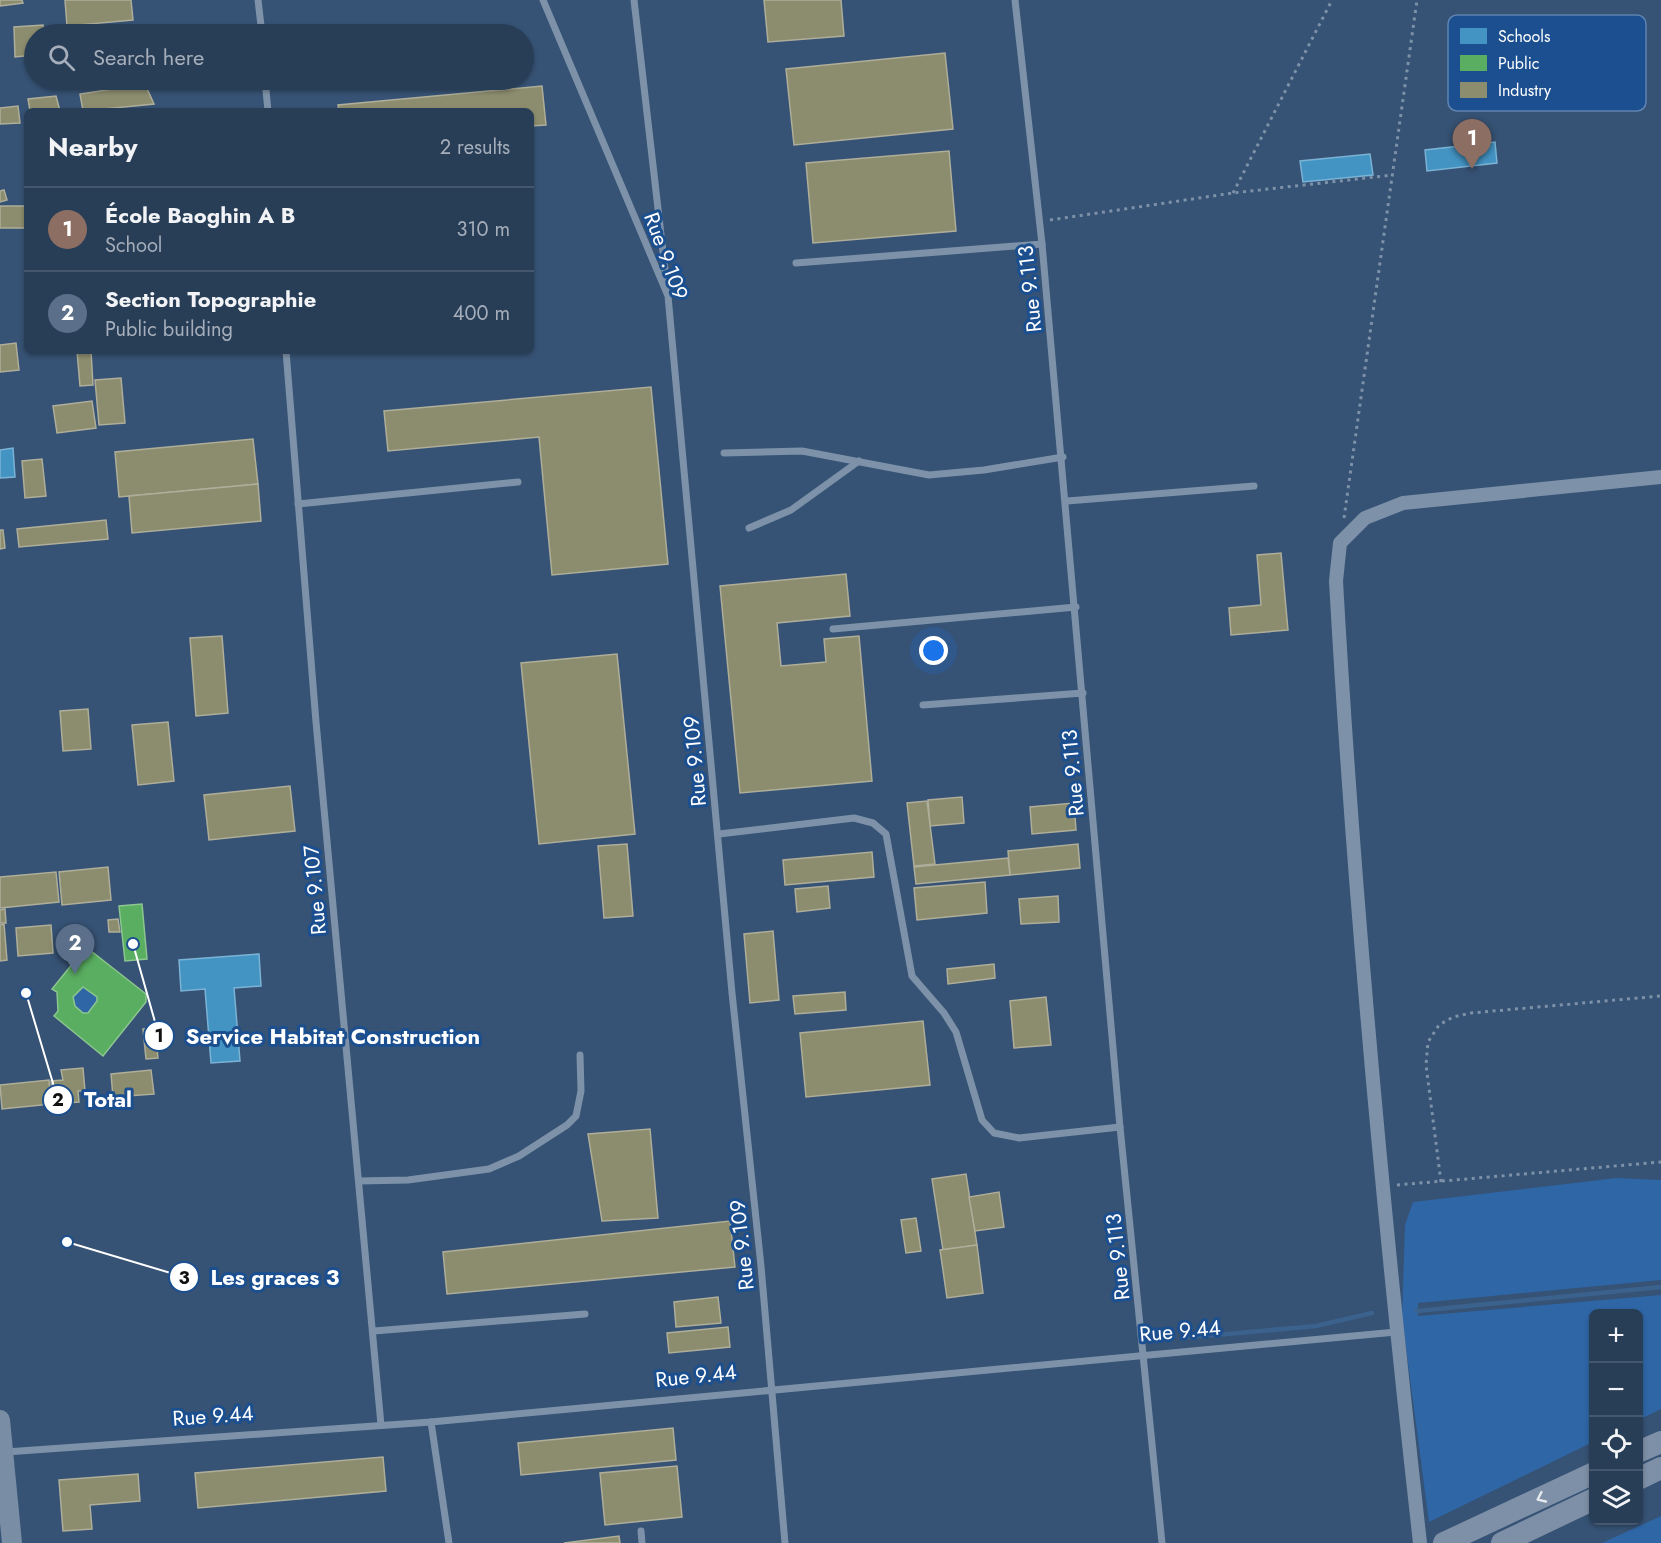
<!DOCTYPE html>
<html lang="en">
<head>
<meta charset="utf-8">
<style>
	body { margin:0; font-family:Jost,sans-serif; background:#30455d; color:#f1f3f6 }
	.controls { position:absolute; right:18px; bottom:18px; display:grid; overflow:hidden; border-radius:9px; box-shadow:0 2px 4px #0004 }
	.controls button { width:54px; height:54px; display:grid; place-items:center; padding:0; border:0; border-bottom:2px solid #44576d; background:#283e57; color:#f1f3f6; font:30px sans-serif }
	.you { position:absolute; left:934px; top:651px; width:21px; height:21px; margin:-15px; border:4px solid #fff; border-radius:50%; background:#1a73e8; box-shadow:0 0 0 9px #1a73e833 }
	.badge { display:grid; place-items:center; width:39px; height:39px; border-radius:50%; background:#8bbbb9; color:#fff; font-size:20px; font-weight:700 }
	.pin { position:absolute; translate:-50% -50px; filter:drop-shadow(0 2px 3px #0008) }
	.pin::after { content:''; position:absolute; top:32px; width:21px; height:18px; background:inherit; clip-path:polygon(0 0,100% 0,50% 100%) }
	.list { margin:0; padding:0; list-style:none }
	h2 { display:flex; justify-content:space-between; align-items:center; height:78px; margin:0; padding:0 24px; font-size:26px }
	h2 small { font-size:20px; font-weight:400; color:#a5aeba }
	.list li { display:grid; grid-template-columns:39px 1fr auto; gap:18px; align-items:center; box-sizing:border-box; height:84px; padding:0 24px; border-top:2px solid #44576d }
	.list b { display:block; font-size:22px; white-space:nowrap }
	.list p { margin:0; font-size:20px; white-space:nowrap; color:#a5aeba }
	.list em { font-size:20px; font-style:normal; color:#a5aeba }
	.icon { flex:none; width:33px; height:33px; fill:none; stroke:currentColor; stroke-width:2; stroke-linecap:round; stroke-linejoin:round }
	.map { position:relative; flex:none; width:1661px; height:1543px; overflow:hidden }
	.search { position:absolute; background:#283e57; box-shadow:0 2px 4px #0004; left:24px; top:24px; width:510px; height:66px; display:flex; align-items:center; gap:15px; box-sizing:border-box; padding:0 21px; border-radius:33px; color:#a5aeba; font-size:22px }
	.panel { position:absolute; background:#283e57; box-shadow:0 2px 4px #0004; left:24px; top:108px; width:510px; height:246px; border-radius:9px }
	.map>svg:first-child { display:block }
	.green { fill:#2f66a5 }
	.schools { fill:#4393c3; stroke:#7bb3d5; stroke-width:1.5 }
	.public { fill:#5aae61; stroke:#8cc690; stroke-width:1.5; fill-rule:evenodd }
	.industry { fill:#8c8c6e; stroke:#aeae9a; stroke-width:1.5 }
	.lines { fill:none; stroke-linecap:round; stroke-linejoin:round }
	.stream { stroke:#3b618d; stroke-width:4.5 }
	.path { stroke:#7d92a8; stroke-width:3; stroke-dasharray:3 4.5; stroke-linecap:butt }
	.service { stroke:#7d92a8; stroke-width:7 }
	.minor { stroke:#7d92a8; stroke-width:14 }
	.secondary { stroke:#798da4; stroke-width:20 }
	.trunk { stroke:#7e90a7; stroke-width:22 }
	.oneway { stroke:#e5e9ed }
	.labels { text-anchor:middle; stroke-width:6; stroke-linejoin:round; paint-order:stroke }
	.street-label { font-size:21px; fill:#fff; stroke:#1b4f8f }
	.key { fill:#1b4f8f; stroke:#5f84b1; stroke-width:1.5 }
	.key-label { font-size:16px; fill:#fff }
	.leader { fill:none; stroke:#fff; stroke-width:2 }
	.callout-dot { fill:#fff; stroke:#1b4f8f; stroke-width:2 }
	.mark-label { font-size:18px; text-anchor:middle; font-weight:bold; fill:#111 }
	.callout-label { font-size:22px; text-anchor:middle; font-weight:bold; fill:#fff; stroke:#1b4f8f; stroke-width:6; stroke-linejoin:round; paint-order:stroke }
</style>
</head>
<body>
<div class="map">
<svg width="1661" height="1543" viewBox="0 0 1661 1543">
	<rect width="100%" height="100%" fill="#365274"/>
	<g class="green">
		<polygon points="83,987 97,997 97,1001 88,1013 83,1013 75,1006 73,997"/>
		<polygon points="1616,1178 1661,1180 1661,1280 1418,1303 1418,1316 1661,1295 1661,1409 1639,1420 1638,1314 1594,1314 1593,1442 1429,1522 1402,1318 1405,1225 1413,1202"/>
		<polygon points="1661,1516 1661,1543 1602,1543"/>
	</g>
	<g class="schools">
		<polygon points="1495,142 1497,163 1427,171 1425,150"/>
		<polygon points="1370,154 1373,175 1303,182 1300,161"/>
		<polygon points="13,448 15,477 0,478 0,450"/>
		<polygon points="259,954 261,986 234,988 240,1061 211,1063 205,989 181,991 179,960"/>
	</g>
	<g class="public">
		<polygon points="142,904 147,959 125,961 119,906"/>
		<path d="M86 947 146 994V1002L103 1056 54 1016 58 1011 57 992 52 989ZM83 987 97 997V1001L88 1013H83L75 1006 73 997Z"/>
	</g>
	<g class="industry">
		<polygon points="0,0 22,0 23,3 0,6"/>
		<polygon points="65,0 131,0 133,20 67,26"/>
		<polygon points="764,0 841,0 844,36 768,42"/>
		<polygon points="43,25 44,34 34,34 34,55 15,57 14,27"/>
		<polygon points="945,53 953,129 794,145 786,69"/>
		<polygon points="145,84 154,104 83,111 80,94"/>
		<polygon points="542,86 546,125 531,126 531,111 339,111 338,105"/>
		<polygon points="56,96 60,111 30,111 28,99"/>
		<polygon points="18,106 20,123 0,124 0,108"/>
		<polygon points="949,151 956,231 813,243 806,163"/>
		<polygon points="4,190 7,200 0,202 0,191"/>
		<rect x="0" y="206" width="27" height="22"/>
		<polygon points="16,343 19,370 0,372 0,345"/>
		<polygon points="77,351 91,351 93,385 80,386"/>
		<polygon points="121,378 125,423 99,425 95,380"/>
		<polygon points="651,387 668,564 552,575 539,437 388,451 384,411"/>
		<polygon points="92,401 96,428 57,433 53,406"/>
		<polygon points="253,439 258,484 119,497 115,452"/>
		<polygon points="42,459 46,496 25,498 22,461"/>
		<polygon points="258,484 261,521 132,533 129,496"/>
		<polygon points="106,520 108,539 19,547 17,529"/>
		<polygon points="0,530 3,530 5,548 0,549"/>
		<polygon points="1281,553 1288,630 1231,635 1229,608 1261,605 1257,555"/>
		<polygon points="846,574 850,616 777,623 781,666 826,662 824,639 859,636 872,781 740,793 720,586"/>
		<polygon points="222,636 228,713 196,716 190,638"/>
		<polygon points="617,654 635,834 539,844 521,663"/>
		<polygon points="88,709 91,749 63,751 60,711"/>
		<polygon points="168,722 174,781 138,785 132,725"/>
		<polygon points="290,786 295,831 209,840 204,795"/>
		<polygon points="962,797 964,823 930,826 928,800"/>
		<polygon points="927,801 935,864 914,866 907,803"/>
		<polygon points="1074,803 1076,830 1032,834 1030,807"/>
		<polygon points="627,844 633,916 604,918 598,846"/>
		<polygon points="1078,844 1080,868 1010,875 1008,851"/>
		<polygon points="872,852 874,877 785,885 783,860"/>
		<polygon points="1008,858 1010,875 916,884 914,867"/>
		<polygon points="108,867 111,900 62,905 59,872"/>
		<polygon points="56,872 59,902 0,908 0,877"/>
		<polygon points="985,882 987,913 917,920 914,888"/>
		<polygon points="828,886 830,908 797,912 795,889"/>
		<polygon points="1058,896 1059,922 1021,924 1019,899"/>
		<polygon points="5,909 6,923 0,923 0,910"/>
		<polygon points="118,919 120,932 109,932 108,920"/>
		<polygon points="4,924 7,960 0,961 0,925"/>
		<polygon points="51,925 53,953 18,956 16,928"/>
		<polygon points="773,931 779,1000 750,1003 744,934"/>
		<polygon points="994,964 995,978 948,984 947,969"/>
		<polygon points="845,992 846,1010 795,1014 793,996"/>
		<polygon points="1046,997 1051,1045 1014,1048 1010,1001"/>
		<polygon points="923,1021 930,1085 806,1097 800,1033"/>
		<polygon points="155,1028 158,1058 146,1059 143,1029"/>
		<polygon points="83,1068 85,1091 78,1091 79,1102 53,1104 51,1081 63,1080 61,1070"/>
		<polygon points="151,1070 154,1094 113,1097 111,1074"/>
		<polygon points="49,1080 51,1104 2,1109 0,1085"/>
		<polygon points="650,1129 658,1218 602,1221 588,1134"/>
		<polygon points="966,1174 977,1245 943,1250 932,1179"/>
		<polygon points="999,1192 1004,1227 975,1231 969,1197"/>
		<polygon points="916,1218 921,1251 906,1253 901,1220"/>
		<polygon points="730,1221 735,1267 447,1294 443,1252"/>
		<polygon points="977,1245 983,1293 947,1298 940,1250"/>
		<polygon points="718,1297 721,1323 676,1327 674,1302"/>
		<polygon points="728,1327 730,1347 669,1353 667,1333"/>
		<polygon points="673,1428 676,1460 521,1475 518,1443"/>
		<polygon points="383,1457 386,1491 198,1508 195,1473"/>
		<polygon points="677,1466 682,1517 605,1525 600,1473"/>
		<polygon points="138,1474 140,1501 90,1505 92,1529 63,1531 59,1480"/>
		<polygon points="619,1536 620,1543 564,1543"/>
	</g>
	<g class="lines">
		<g class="stream">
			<polyline points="1417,1311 1661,1287"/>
			<polyline points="1182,1338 1316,1326 1372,1313"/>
		</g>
		<g class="path">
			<polyline points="1233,193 1332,0"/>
			<polyline points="1050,220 1233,193 1393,175"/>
			<polyline points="1344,518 1417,0"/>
			<polyline points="1441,1182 1426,1065 1428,1042 1439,1025 1453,1017 1471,1013 1661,996"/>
			<polyline points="1397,1185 1661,1162"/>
		</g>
		<g class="service">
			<polyline points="258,0 262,34"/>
			<polyline points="543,0 668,296 732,993 761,1266 785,1543"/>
			<polyline points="634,0 667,287"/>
			<polyline points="1015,0 1042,244 1120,1127 1162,1543"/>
			<polyline points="394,34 395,34"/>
			<polyline points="265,80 268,111"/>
			<polyline points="796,263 1042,244"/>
			<polyline points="286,351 316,722 381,1425"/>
			<polyline points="724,453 802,451 929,475 984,470 1063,457"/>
			<polyline points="1067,501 1254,486"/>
			<polyline points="298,504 518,482"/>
			<polyline points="749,528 791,510 859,461"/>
			<polyline points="833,629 1076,607"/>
			<polyline points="923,705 1083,693"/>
			<polyline points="719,834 854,818 873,823 886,834 912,976 944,1013 956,1032 982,1120 994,1133 1019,1138 1120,1127"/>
			<polyline points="359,1181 408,1180 489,1169 519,1156 567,1125 576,1116 581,1091 580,1055"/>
			<polyline points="374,1331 585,1314"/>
			<polyline points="431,1422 449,1543"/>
			<polyline points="6,1452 431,1422 1396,1332"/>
			<polyline points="641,1531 642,1543"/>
		</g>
		<path class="minor" d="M1420 1543C1384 1223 1354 902 1336 581L1340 543 1365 518 1403 503 1661 477"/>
		<polyline class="secondary" points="0,1420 12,1543"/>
		<g class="trunk">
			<polyline points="1638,1452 1661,1442"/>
			<polyline points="1638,1479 1661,1468"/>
			<polyline points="1444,1543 1594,1473"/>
			<polyline points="1502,1543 1594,1499"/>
		</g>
	</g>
	<defs><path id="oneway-chevron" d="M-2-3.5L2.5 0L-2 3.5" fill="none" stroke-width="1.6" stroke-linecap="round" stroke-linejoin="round" transform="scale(1.5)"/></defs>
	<use class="oneway" href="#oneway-chevron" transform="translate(1541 1498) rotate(155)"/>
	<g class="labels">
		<g class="street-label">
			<text transform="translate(666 256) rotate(70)" y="7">Rue 9.109</text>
			<text transform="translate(1030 289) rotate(-96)" y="7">Rue 9.113</text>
			<text transform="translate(695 761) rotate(-95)" y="7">Rue 9.109</text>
			<text transform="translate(1073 773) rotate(-95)" y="7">Rue 9.113</text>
			<text transform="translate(315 890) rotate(-95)" y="7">Rue 9.107</text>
			<text transform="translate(742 1245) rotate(-96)" y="7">Rue 9.109</text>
			<text transform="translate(1118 1257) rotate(-96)" y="7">Rue 9.113</text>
			<text transform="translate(1180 1331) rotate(-5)" y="7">Rue 9.44</text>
			<text transform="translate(696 1376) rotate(-6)" y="7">Rue 9.44</text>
			<text transform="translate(213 1416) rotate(-4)" y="7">Rue 9.44</text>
		</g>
	</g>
	<rect x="1448" y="15" width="198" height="96" rx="9" class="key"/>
	<rect x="1460" y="28" width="27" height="16" fill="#4393c3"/>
	<rect x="1460" y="55" width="27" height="16" fill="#5aae61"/>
	<rect x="1460" y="82" width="27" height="16" fill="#8c8c6e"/>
	<g class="key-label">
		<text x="1498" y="42">Schools</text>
		<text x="1498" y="69">Public</text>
		<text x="1498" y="96">Industry</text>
	</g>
	<path class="leader" d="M133 944L159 1036M26 993L58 1100M67 1242L184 1277"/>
	<g class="callout-dot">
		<circle cx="133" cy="944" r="6"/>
		<circle cx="26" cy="993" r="6"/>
		<circle cx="67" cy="1242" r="6"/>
		<circle cx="159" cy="1036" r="15"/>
		<circle cx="58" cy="1100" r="15"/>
		<circle cx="184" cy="1277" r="15"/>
	</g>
	<g class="mark-label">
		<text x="159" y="1042">1</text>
		<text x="58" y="1106">2</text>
		<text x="184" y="1284">3</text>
	</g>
	<g class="callout-label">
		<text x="333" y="1044">Service Habitat Construction</text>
		<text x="108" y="1107">Total</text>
		<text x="275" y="1285">Les graces 3</text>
	</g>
</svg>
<div class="controls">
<button>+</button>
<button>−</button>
<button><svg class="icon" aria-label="locate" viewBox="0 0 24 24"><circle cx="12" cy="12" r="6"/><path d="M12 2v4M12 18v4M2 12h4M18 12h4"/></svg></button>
<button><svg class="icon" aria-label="layers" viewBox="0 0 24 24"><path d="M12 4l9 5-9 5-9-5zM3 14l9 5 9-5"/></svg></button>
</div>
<div class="you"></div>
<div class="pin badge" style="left:1472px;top:169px;background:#8d6e63">1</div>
<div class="pin badge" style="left:75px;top:974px;background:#5c6f8a">2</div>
<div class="search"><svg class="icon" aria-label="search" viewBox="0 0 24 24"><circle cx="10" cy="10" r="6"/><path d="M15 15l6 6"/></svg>Search here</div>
<section class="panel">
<h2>Nearby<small>2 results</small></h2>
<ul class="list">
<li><span class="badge" style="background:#8d6e63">1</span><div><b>École Baoghin A B</b><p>School</p></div><em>310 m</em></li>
<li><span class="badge" style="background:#5c6f8a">2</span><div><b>Section Topographie</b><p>Public building</p></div><em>400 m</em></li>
</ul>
</section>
</div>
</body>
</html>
